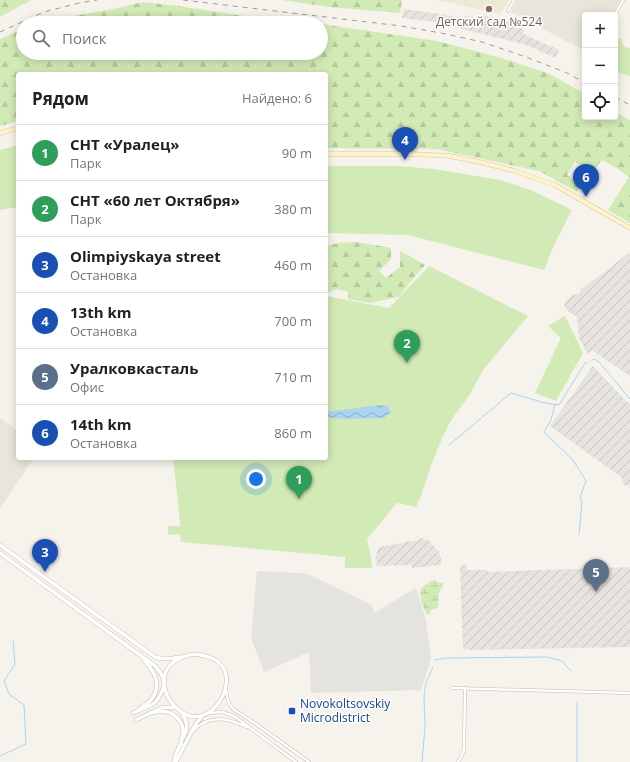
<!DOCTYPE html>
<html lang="ru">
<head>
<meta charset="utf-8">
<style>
	body { margin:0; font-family:"Open Sans",sans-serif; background:#f6f6f6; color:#202124 }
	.controls { position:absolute; right:12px; top:12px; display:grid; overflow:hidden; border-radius:4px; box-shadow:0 2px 10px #0003 }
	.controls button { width:36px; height:36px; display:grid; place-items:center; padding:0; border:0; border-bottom:1px solid #e0e0e0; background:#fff; color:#202124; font:20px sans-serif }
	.you { position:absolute; left:256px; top:479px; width:14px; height:14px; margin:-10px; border:3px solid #fff; border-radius:50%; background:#1a73e8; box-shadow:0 0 0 6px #1a73e833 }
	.badge { display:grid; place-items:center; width:26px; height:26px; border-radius:50%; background:#d93025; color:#fff; font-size:13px; font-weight:700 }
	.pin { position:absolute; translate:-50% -33px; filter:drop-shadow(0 1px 2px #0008) }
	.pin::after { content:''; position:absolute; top:21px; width:14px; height:12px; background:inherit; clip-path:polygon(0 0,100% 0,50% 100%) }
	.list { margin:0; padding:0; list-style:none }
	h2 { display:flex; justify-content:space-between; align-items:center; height:52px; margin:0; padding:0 16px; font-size:17px }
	h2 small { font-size:13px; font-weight:400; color:#757577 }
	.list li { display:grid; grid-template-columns:26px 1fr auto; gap:12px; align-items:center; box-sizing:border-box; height:56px; padding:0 16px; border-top:1px solid #e0e0e0 }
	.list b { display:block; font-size:15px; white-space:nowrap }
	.list p { margin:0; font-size:13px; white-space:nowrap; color:#757577 }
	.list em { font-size:13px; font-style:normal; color:#757577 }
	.icon { flex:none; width:22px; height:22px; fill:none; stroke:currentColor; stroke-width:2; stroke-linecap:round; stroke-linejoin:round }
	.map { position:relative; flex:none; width:630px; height:762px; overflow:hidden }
	.search { position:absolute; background:#fff; box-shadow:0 2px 10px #0003; left:16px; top:16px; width:312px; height:44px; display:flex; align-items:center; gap:10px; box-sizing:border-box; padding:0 14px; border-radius:22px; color:#757577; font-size:15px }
	.panel { position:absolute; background:#fff; box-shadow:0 2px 10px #0003; left:16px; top:72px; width:312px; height:388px; border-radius:4px }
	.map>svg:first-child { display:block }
	.residential { fill:#eae5da }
	.industrial { fill:url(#industrial-furrows) }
	.education { fill:#efe8d6 }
	.green { fill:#d2eab5 }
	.forest { fill:url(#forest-firs) }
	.wetland { fill:url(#wetland-marsh) }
	.parking { fill:#e5e3e0 }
	.water { fill:url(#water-waves) }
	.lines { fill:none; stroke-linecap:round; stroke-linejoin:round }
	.stream { stroke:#a9d4f2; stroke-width:1 }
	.minor-casing { stroke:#c2bbae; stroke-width:3.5 }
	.tertiary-casing { stroke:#c2bbae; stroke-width:4.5 }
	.secondary-casing { stroke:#d6c79b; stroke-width:5 }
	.minor { stroke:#fff; stroke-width:2.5 }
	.tertiary { stroke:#fff; stroke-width:3.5 }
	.secondary { stroke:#fff3cd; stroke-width:4 }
	.rail { stroke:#9a9a9a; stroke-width:1; stroke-dasharray:5 5; stroke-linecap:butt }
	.education-dot { fill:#8d6e63; stroke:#fff; stroke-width:1.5 }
	.transit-dot { fill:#1a4fb4; stroke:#fff; stroke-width:1.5 }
	.labels { text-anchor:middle; stroke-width:3; stroke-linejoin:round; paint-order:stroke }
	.education-label { font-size:12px; fill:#785e54; stroke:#fff }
	.transit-label { font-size:12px; fill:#164399; stroke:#fff; text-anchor:start }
</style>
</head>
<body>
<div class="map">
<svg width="630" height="762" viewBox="0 0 630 762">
	<defs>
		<pattern id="industrial-furrows" width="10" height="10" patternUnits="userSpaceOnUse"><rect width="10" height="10" fill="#e6e2dd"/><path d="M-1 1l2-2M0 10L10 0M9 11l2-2" fill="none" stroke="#c7c3be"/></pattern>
		<pattern id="forest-firs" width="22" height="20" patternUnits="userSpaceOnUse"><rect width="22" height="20" fill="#d2eab5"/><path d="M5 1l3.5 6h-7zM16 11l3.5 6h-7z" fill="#b6ca9c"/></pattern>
		<pattern id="wetland-marsh" width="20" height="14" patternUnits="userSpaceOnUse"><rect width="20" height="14" fill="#d2eab5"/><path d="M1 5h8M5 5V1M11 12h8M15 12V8" fill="none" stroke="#b6ca9c"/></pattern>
		<pattern id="water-waves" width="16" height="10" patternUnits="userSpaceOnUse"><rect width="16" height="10" fill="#a9d4f2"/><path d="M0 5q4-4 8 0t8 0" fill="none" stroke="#8caec5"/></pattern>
	</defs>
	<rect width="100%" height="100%" fill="#f6f3ec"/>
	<g class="residential">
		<polygon points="517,0 621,0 612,15 585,15 585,51 511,12"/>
		<polygon points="0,418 18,431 18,458 34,458 0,508"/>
	</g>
	<g class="industrial">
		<polygon points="404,9 446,15 464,19 465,15 479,19 481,15 505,20 524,30 523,34 559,50 555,58 527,45 435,22 402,18"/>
		<polygon points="628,253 630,254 630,376 593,351 587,353 579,338 577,316 571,314 564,306 566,301 572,295 579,294 581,289 609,269"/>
		<polygon points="593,366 624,399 630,404 630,486 624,485 621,477 550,426"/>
		<polygon points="424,538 424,540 428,540 439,552 442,564 440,565 412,568 411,565 376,566 377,561 375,561 378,547 405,543 406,541 409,541 410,542 418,541 418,539"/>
		<polygon points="467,565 467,570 487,570 489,572 630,567 630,647 463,650 460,566"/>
	</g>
	<polygon class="education" points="437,0 509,0 500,14"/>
	<g class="green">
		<path d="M618 39H621L624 47 630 48V76L617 72C613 61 615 49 618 39Z"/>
		<polygon points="18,145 18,207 0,210 0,150"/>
		<polygon points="326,166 399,166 434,169 500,180 531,190 572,210 555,243 544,270 408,235 326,233"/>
		<polygon points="429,266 528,316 483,370 470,394 450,422 440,443 432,463 421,496 416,507 397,503 367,539 371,557 372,568 345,568 345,557 181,542 180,534 168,535 168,526 180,526 179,511 173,458 326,458 326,296 389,308"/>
		<polygon points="565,316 583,353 556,401 535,393 561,338 548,326"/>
	</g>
	<g class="forest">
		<polygon points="0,0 31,0 0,17"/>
		<polygon points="282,0 402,0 400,13 329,7"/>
		<polygon points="142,2 178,6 244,16 310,23 44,23 57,19 118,8"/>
		<polygon points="321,24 437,41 498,57 550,74 585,94 585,117 615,117 615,112 630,120 630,223 608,210 629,177 618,169 602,160 593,171 575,162 567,175 581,184 577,192 539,171 436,149 326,148 326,74 18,74 18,121 0,126 0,39 13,33 23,30 23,53 321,53"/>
		<polygon points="356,242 391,248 391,259 379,271 386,278 400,267 400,251 425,265 410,282 399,297 370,303 348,299 348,292 338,289 326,293 326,246 338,243"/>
	</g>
	<path class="wetland" d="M435 580 439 583H443V586L439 593V595L438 602 439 605 437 608 430 611V614L427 615C424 609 418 596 421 589 422 586 425 586 428 583H430L431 581Z"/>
	<polygon class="parking" points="257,571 299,573 310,575 372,605 374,613 416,588 426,620 431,659 421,690 311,693 309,652 264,672 251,638"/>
	<polygon class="water" points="381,405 387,406 391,412 384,418 347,419 326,417 326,412"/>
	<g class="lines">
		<g class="stream">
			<polyline points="592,360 594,359 599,362 630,399"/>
			<polyline points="555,404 551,420 544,432 573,460 586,481 580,497 582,502 579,534"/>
			<polyline points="449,445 511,393 545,403 559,405 585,363 587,363"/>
			<polyline points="435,660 446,658 547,657 562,661 571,671"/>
			<polyline points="0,756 26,744 24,705 9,694 4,681 15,664 13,641"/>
			<polyline points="422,762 425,727 424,696 426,683 433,667"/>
			<polyline points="577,762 577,702"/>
		</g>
		<g class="minor-casing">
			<g id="minor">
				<polyline points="508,11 514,0"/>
				<polyline points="615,15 623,0"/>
				<polyline points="452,688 630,693"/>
				<polyline points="226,689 227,697 229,703 233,709 256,724 309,762"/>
				<polyline points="209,713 222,712 234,716 296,762"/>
				<path d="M193 731C209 713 229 719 247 727"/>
				<polyline points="458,762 462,755 464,749 465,688"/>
			</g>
		</g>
		<g class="tertiary-casing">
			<g id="tertiary">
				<path d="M0 545 155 657C163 660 172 659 180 657"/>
				<polyline points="0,553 155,666 161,673 164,682"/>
				<path d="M194 654C202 655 210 656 217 661 243 680 210 734 180 711 172 705 167 698 165 689 160 668 175 657 194 654Z"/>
				<path d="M138 710C142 707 147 704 151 700 163 685 154 671 144 660"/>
				<path d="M133 713C150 705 157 707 164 686"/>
				<path d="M150 713C161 711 171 709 179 720 181 723 183 725 183 729 183 734 181 739 181 745"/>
				<path d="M182 713C188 723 188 728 183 738"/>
				<polyline points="136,720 161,708 175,707"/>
				<polyline points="174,762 175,756 181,743"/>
				<polyline points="176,762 195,725 202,716"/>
			</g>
		</g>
		<g class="secondary-casing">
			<g id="secondary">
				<polyline points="0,133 18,128"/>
				<polyline points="326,154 412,154 450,156 484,163 515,171 555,185 630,228"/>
			</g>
		</g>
		<use href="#minor" class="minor"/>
		<use href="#tertiary" class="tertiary"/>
		<use href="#secondary" class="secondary"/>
		<g class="rail">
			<polyline points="183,0 401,26 441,33 482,42 526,57 567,73 585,83"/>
			<polyline points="0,32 44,12 79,3 97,0"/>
			<polyline points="615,97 630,105"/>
		</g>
	</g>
	<circle class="education-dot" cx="489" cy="9" r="4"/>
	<rect class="transit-dot" x="288" y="707" width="8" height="8" rx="2"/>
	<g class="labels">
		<g class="education-label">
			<text x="489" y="26">Детский сад №524</text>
		</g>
		<g class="transit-label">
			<text x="300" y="708">Novokoltsovskiy<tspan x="300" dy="14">Microdistrict</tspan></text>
		</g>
	</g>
</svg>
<div class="controls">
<button>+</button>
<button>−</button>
<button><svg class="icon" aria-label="locate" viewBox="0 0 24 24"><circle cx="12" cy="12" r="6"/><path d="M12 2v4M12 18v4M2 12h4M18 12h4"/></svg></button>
</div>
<div class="you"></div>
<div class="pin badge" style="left:299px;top:499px;background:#2e9e5b">1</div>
<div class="pin badge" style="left:407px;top:363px;background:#2e9e5b">2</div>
<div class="pin badge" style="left:45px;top:572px;background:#1a4fb4">3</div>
<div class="pin badge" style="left:405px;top:160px;background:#1a4fb4">4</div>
<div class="pin badge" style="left:596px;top:592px;background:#5c6f8a">5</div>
<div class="pin badge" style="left:586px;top:197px;background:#1a4fb4">6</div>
<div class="search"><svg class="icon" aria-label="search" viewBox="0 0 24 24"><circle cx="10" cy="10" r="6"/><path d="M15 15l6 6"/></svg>Поиск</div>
<section class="panel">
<h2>Рядом<small>Найдено: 6</small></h2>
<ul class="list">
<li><span class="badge" style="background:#2e9e5b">1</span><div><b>СНТ «Уралец»</b><p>Парк</p></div><em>90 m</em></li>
<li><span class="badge" style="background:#2e9e5b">2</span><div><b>СНТ «60 лет Октября»</b><p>Парк</p></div><em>380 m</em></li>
<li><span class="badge" style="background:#1a4fb4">3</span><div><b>Olimpiyskaya street</b><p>Остановка</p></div><em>460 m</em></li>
<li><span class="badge" style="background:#1a4fb4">4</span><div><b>13th km</b><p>Остановка</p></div><em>700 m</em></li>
<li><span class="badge" style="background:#5c6f8a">5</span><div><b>Уралковкасталь</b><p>Офис</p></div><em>710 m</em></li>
<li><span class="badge" style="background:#1a4fb4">6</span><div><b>14th km</b><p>Остановка</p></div><em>860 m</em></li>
</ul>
</section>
</div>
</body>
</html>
